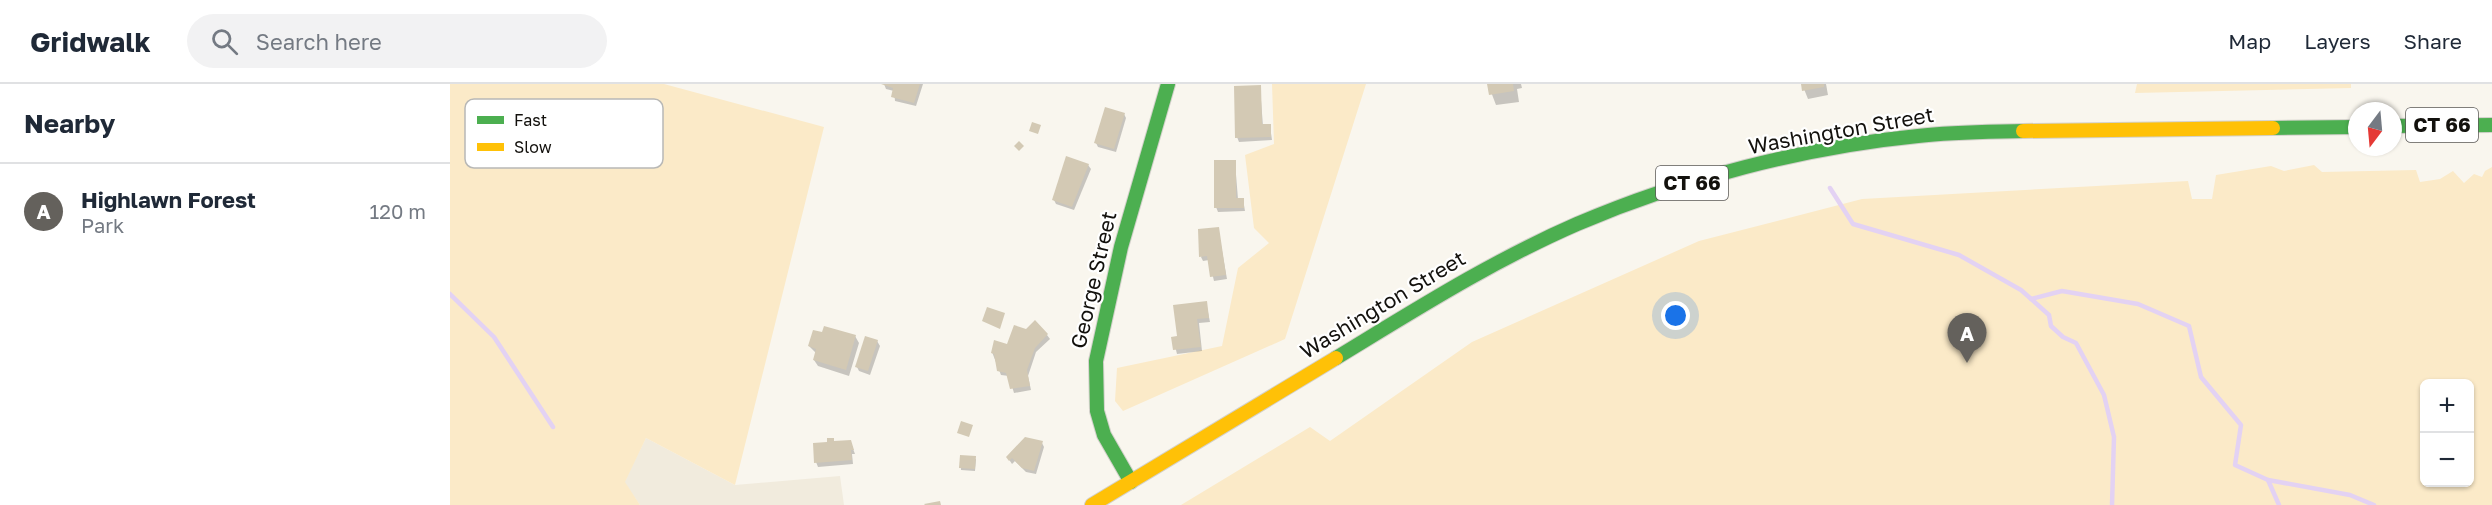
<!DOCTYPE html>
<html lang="en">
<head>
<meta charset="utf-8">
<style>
	body { margin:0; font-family:"Golos Text",sans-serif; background:#f2f2f3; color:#1f2937 }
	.controls { position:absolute; right:18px; bottom:18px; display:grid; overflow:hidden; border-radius:9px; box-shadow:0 2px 4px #0004 }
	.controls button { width:54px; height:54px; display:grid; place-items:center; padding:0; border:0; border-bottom:2px solid #e0e1e3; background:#fff; color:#1f2937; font:30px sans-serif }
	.compass { position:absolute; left:1898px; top:18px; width:54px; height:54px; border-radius:50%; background:#fff; box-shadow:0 2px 4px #0004; rotate:196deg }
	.you { position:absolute; left:1226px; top:232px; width:21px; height:21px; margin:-15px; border:4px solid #fff; border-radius:50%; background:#1a73e8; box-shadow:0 0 0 9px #1a73e833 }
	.badge { display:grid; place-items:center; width:39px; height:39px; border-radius:50%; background:#64615c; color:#fff; font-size:20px; font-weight:700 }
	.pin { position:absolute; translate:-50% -50px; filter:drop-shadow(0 2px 3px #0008) }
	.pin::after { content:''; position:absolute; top:32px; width:21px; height:18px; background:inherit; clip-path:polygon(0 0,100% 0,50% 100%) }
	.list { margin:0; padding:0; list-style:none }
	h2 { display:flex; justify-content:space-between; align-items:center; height:78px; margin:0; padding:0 24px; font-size:26px }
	h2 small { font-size:20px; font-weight:400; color:#747a83 }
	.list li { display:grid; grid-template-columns:39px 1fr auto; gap:18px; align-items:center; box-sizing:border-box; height:96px; padding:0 24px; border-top:2px solid #e0e1e3 }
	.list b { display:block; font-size:22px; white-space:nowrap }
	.list p { margin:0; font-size:20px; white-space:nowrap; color:#747a83 }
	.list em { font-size:20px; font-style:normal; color:#747a83 }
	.icon { flex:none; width:33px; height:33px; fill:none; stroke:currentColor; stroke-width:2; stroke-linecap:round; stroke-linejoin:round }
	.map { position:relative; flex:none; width:2042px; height:421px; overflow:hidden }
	header { display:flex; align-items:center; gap:36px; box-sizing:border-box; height:84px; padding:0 30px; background:#fff; border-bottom:2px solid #e0e1e3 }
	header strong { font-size:28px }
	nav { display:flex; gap:33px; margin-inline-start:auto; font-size:21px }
	.search { width:420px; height:54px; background:#f2f2f3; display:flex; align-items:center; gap:15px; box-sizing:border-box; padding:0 21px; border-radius:33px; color:#747a83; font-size:22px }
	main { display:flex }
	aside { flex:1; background:#fff }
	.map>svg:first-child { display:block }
	.built { fill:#f1ebdd }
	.green { fill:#fbeac8; fill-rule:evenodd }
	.shadow { fill:#0003 }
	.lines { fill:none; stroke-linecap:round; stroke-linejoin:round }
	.stream { stroke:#e3d2f3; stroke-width:4.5 }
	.building { fill:#d3c9b4 }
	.fast-casing { stroke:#d3d1cb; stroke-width:16 }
	.slow-casing { stroke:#d3d1cb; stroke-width:16 }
	.fast { stroke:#4caf50; stroke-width:14 }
	.slow { stroke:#ffc107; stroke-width:14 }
	.labels { text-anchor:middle; stroke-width:4.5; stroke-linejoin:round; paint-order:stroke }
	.shield { fill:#fff; stroke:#5a5856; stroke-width:1.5 }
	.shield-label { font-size:20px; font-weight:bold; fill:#13110d }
	.street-label { font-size:21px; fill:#13110d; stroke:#fff }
	.key { fill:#fff; stroke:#b8b8b6; stroke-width:1.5 }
	.key-label { font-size:16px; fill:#13110d }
</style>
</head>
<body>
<header>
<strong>Gridwalk</strong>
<div class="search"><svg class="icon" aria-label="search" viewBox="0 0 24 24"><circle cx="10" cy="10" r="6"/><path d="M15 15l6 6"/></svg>Search here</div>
<nav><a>Map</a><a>Layers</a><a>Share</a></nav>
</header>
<main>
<aside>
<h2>Nearby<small></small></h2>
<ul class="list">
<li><span class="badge">A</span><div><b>Highlawn Forest</b><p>Park</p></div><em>120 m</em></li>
</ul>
</aside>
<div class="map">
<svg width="2042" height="421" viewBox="0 0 2042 421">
	<rect width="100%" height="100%" fill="#f9f6ee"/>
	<polygon class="built" points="196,354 285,401 390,392 394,421 190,421 174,398"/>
	<g class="green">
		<polygon points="0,0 214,0 374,43 285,401 196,354 175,398 190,421 0,421"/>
		<polygon points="822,0 916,0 835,255 673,327 665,317 667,284 772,262 788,184 819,159 804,144 795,71 824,60"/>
		<polygon points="1687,0 1901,0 1901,4 1685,9"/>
		<path d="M1864 81 1872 88 1966 86 1970 98 1990 95 2003 87 2014 99 2024 90 2032 93 2035 87 2042 83V421H731L860 343 880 357 1022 258 1249 157 1412 115 1738 97 1742 115H1762L1766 91 1821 82 1834 87ZM1974 300H2020V398H1974Z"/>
	</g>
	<g class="shadow">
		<polygon points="434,0 473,0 466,22 445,17 444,7 436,5"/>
		<polygon points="1038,0 1071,0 1072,4 1067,5 1069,18 1046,21"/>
		<polygon points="1352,0 1376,0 1378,11 1358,15"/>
		<polygon points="810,3 813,42 820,42 822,56 789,58 787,53"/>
		<polygon points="674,30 676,34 666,68 648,63 646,59"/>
		<polygon points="785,78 788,115 793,115 795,127 768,128 766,123"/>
		<polygon points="638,81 641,85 624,126 606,120 604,116"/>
		<polygon points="768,144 777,195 764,197 759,176 753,177 751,173"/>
		<polygon points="756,218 760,238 749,239 752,267 727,270 723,254 728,254"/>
		<polygon points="577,246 597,251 600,255 586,268 578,292 581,306 564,309 559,292 551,291 542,268 558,262"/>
		<polygon points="405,252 409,259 399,292 368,282 364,276 366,269 359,262"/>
		<polygon points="427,257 430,262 420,291 409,287 407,283"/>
		<polygon points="385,358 402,362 405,370 402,370 403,380 368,383 366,378"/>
		<polygon points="592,359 594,363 586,390 576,388 565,377 562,380 558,374"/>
		<polygon points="511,373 526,375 525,387 511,386"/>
	</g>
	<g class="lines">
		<g class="stream">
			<polyline points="1380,104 1403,140 1509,171 1571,206 1599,231 1601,242 1613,253 1626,259 1654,311 1664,353 1662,421"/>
			<polyline points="0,210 44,253 103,343"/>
			<polyline points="1581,215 1612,207 1688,220 1739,242 1751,293 1791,341 1785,381 1818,396 1829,421"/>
			<polyline points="1818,396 1900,411 1924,421"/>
		</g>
	</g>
	<g class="building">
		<polygon points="431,0 470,0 464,19 441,13 443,4"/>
		<polygon points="1037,0 1063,0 1064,7 1039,11"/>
		<polygon points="1351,0 1374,0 1374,3 1352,7"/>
		<polygon points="811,1 812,40 821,40 821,53 785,54 784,2"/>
		<polygon points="655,23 675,29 664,65 644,59"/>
		<polygon points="582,38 591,41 588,50 579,47"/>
		<polygon points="569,57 574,62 569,67 564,62"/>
		<polygon points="616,72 639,80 622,123 602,116"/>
		<polygon points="764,76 786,76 786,114 794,114 794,124 764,124"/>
		<polygon points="769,143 776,191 760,193 757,172 749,173 748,145"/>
		<polygon points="757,217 759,234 747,235 751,263 723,266 721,253 727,252 723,221"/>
		<polygon points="537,223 555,229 550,245 532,237"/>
		<polygon points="585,236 598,250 585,264 577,286 580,302 560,305 556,289 547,287 544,270 541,269 544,256 557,260 564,241 576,245"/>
		<polygon points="374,242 406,251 396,286 363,276 366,265 358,262 363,246 372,248"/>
		<polygon points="415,252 428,256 418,287 405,283"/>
		<polygon points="511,337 523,341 519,353 507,349"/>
		<polygon points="575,353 593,357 584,387 572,384 562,374 559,377 556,373"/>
		<polygon points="377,354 384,354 384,357 401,356 404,366 401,366 402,376 364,379 363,359 377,358"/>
		<polygon points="510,371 526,372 525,385 509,384"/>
		<polygon points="490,417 491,421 475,421 474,420"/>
	</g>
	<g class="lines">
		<g class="fast-casing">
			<g id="fast">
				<polyline points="1943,42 2042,41"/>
				<polyline points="1823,44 1907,43"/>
				<path d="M886 274C965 226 1042 177 1127 140 1232 95 1355 63 1468 52 1503 48 1538 48 1573 47"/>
				<polyline points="681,398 654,351 647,327 646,277 671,163 718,0"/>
			</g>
		</g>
		<g class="slow-casing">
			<g id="slow">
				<polyline points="1573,47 1823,44"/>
				<polyline points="642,421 886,274"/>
			</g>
		</g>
		<use href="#fast" class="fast"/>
		<use href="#slow" class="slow"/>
	</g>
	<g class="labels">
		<g class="shield">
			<rect x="1956" y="24" width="72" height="34" rx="4.5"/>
			<rect x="1206" y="82" width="72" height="34" rx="4.5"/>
		</g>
		<g class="shield-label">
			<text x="1992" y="48">CT 66</text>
			<text x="1242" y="106">CT 66</text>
		</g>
		<g class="street-label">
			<text transform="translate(1391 47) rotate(-10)" y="7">Washington Street</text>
			<text transform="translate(644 196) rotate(-77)" y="7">George Street</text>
			<text transform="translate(933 221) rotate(-31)" y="7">Washington Street</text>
		</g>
	</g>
	<rect x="15" y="15" width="198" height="69" rx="9" class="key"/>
	<rect x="27" y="32" width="27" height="8" fill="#4caf50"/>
	<rect x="27" y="59" width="27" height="8" fill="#ffc107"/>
	<g class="key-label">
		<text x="64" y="42">Fast</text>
		<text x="64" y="69">Slow</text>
	</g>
</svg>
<div class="controls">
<button>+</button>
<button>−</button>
</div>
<svg class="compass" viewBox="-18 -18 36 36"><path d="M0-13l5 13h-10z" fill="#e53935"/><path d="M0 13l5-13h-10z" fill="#747a83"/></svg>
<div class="you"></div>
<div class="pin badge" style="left:1517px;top:279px">A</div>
</div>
</main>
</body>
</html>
